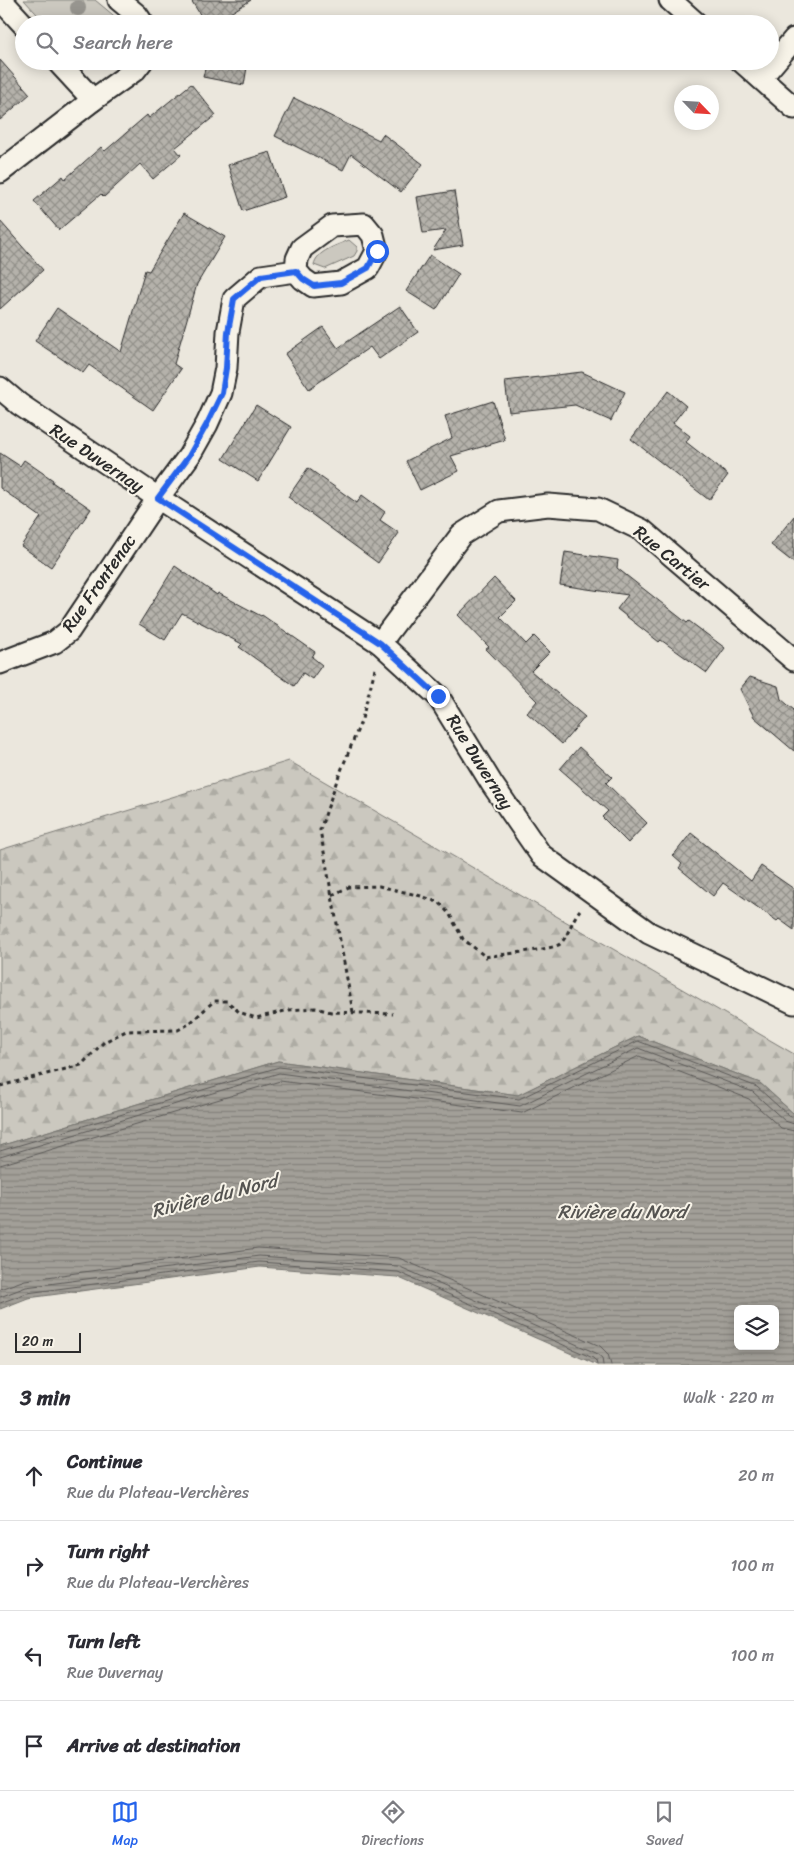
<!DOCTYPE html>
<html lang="en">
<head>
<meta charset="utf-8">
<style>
	body { margin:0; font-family:Sriracha,sans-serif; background:#f2f2f3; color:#2b2b33 }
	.controls { position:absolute; right:15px; bottom:15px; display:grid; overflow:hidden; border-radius:8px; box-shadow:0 2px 12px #0003 }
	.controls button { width:45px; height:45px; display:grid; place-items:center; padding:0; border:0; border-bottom:1px solid #e1e1e2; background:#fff; color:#2b2b33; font:25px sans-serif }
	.compass { position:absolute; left:674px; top:85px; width:45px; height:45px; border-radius:50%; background:#fff; box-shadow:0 2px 12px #0003; rotate:115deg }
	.scale { position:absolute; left:15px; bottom:12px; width:66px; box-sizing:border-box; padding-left:5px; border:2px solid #2b2b2b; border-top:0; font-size:14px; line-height:18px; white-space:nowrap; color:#2b2b2b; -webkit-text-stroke:4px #f7f3e8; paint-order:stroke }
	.stop { position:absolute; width:15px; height:15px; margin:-11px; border:4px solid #2563eb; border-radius:50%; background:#fff }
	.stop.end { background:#2563eb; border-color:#fff; box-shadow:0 1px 5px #0008 }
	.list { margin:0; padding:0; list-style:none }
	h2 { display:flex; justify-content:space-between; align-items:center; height:65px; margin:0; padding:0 20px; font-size:21px }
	h2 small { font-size:16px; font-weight:400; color:#7c7c81 }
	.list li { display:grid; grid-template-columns:32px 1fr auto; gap:15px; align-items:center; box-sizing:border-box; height:90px; padding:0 20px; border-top:1px solid #e1e1e2 }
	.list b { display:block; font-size:19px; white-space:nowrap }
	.list p { margin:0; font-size:16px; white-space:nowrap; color:#7c7c81 }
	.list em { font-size:16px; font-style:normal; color:#7c7c81 }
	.icon { flex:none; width:28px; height:28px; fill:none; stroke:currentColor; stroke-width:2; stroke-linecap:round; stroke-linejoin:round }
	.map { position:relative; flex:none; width:794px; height:1365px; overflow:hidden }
	.search { position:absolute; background:#fff; box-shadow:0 2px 12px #0003; left:15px; right:15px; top:15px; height:55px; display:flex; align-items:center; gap:12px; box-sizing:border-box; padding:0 18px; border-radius:28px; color:#7c7c81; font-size:19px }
	.sheet { height:425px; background:#fff }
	nav { display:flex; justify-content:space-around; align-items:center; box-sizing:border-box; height:70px; border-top:1px solid #e1e1e2; background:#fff; font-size:14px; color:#7c7c81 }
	nav a { display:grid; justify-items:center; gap:2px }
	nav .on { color:#2563eb }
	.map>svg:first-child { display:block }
	.grass { fill:#cbc8bf; stroke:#7b7a75 }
	.forest { fill:url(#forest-firs); stroke:#7b7a75 }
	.water { fill:url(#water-rules); stroke:#72716c; fill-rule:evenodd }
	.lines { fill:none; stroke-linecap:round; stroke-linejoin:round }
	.shore { stroke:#5b5957; stroke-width:1 }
	.building { fill:url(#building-cross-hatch); stroke:#2b2b2b }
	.minor-casing { stroke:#2b2b2b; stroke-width:25 }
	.path { stroke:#2b2b2b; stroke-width:3; stroke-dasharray:4 4; stroke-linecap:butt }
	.minor { stroke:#f7f3e8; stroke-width:21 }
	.tree { fill:#97958f }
	.route { stroke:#2563eb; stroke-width:6 }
	.labels { text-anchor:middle; stroke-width:4; stroke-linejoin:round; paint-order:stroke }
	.street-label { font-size:18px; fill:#2b2b2b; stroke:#f7f3e8 }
	.water-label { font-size:19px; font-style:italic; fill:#555451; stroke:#f7f3e8 }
</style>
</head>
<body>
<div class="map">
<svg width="794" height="1365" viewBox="0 0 794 1365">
	<defs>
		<pattern id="forest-firs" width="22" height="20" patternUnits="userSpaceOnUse" patternTransform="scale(1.25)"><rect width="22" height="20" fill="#cbc8bf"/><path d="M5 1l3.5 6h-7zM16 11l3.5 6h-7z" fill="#aeaca4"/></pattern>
		<pattern id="water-rules" width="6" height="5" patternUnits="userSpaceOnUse" patternTransform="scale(1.25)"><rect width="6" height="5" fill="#a29f98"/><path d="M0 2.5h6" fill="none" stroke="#84827c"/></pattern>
		<pattern id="building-cross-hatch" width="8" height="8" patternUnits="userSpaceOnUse" patternTransform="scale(1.25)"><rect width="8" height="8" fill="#b5b2ab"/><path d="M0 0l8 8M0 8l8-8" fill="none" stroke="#93918b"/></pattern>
	</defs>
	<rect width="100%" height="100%" fill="#ebe7dd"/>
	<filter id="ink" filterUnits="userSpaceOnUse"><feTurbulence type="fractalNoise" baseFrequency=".02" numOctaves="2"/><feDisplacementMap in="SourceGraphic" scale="10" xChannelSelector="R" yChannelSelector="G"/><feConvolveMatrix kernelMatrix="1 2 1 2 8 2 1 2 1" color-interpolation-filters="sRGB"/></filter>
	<g filter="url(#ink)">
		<g class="grass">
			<polygon points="24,0 95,0 124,24 46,24"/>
			<path d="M349 240 357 247V251L354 256 325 269 314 265C316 251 338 245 349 240Z"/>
		</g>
		<polygon class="forest" points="289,761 794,1054 794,1114 760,1083 638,1036 518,1095 278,1061 0,1146 0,850"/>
		<path class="water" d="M638 1036 760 1083 794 1114V1365H597L397 1277 260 1267 28 1298 0 1309V1146L278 1061 518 1095ZM738 1309H775V1346H738Z"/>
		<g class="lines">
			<g class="shore">
				<polyline points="0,1151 279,1067 519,1099 638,1041 757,1087 789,1116 794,1118"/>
				<polyline points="0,1157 279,1073 520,1106 638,1048 753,1092 785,1121 794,1124"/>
				<polyline points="0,1165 280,1081 522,1113 639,1056 749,1099 781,1128 794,1131"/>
				<polyline points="0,1289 25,1280 258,1248 399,1258 600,1346 608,1354 611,1365"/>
				<polyline points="0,1297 26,1287 259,1256 398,1266 596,1353 602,1358 603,1365"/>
				<polyline points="0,1303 27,1293 259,1262 398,1272 593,1358 596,1361 597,1365"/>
			</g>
		</g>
		<g class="building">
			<polygon points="191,0 251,0 213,24 206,24"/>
			<polygon points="0,60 30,94 0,120"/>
			<polygon points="207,61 248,61 244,85 203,77"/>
			<polygon points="191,84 216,115 175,148 181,155 153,179 140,164 104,197 101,194 59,230 34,201 63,176 65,179 101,147 105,151 147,115 149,118"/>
			<polygon points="294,98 379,140 383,134 423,164 401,192 351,154 343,170 275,136"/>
			<polygon points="270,152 285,197 243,211 228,165"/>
			<polygon points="454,191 463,245 433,250 446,230 423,233 417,197"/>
			<polygon points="184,213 225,237 197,284 174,364 181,369 153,410 89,365 83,373 35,341 57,308 121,352 145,270 149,271"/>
			<polygon points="0,221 43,270 0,309"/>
			<polygon points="430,255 459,274 436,310 406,291"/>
			<polygon points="400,306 418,332 379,359 370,347 309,389 285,354 323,327 338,348"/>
			<polygon points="582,372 625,392 611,421 575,405 509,412 505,381"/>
			<polygon points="668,391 686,406 673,423 690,436 686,442 728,475 709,500 631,439"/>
			<polygon points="493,401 505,440 451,456 459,471 420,490 406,461 452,438 445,416"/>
			<polygon points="256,405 291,427 258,481 223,459"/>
			<polygon points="0,453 20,466 24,460 53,480 52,482 91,509 51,567 21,546 41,517 0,488"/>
			<polygon points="308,468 357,503 362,495 385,512 380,520 399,533 378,563 288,497"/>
			<polygon points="794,516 794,563 771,545"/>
			<polygon points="565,552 618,560 617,568 687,623 689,621 725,648 707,673 661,640 659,642 617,609 628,595 560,585"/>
			<polygon points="175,566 217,595 218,593 261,616 262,615 315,652 312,657 322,665 312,679 303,673 294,686 239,647 242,644 182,613 165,640 139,624"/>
			<polygon points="494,578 516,601 500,617 526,644 534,636 550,652 531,671 585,717 562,744 527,713 537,701 486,649 489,647 458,615"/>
			<polygon points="750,677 778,686 781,699 794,710 794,751 754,717 740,689"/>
			<polygon points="579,747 612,777 606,783 647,823 628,843 602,817 608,811 560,769"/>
			<polygon points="691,833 751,881 761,866 794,889 794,930 779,919 777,921 723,883 713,896 679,868 682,864 673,856"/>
		</g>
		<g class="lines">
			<g class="minor-casing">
				<g id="minor">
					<polyline points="1,0 24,25"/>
					<polyline points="119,0 137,15 143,24"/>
					<polyline points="670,0 697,24"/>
					<polyline points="57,61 93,100"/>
					<polyline points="741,61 794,108"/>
					<polyline points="761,78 794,39"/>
					<polyline points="0,172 93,100 135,70 142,61"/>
					<polyline points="0,388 19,404 158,498 380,643 438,696 492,784 541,855 649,933 794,1003"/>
					<polyline points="380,643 461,535 499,511 548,505 598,509 642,530 794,660"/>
					<polyline points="0,663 55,642 69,631 158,498 189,456 207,424 221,393 226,368 228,332 234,299 261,276 296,271 297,259 302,248 332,226 364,224 373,235 377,251 368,268 341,283 313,286 303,279 296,271"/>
				</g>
			</g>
			<g class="path">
				<path d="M332 895 349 887 379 886 421 896 440 903 450 915 463 939 486 957C499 954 553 950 560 944 568 937 572 919 580 910"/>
				<polyline points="353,1012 320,830 336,783 362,719 375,669"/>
				<polyline points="0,1086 81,1065 104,1042 126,1031 178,1030 189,1024 214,1001 227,1001 239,1012 256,1018 289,1010 315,1008 331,1012 393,1014"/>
			</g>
			<use href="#minor" class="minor"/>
		</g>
		<circle class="tree" cx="78" cy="8" r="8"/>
	</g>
	<g class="lines" filter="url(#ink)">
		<polyline class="route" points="377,251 368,268 341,283 314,286 303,279 296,271 261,276 234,299 228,332 226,368 222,393 207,424 189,456 158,498 380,643 438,696"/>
	</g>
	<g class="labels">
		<g class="street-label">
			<text transform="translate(97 458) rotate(34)" y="6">Rue Duvernay</text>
			<text transform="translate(672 558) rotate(39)" y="6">Rue Cartier</text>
			<text transform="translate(99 583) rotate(-55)" y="6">Rue Frontenac</text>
			<text transform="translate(480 762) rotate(58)" y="6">Rue Duvernay</text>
		</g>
		<g class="water-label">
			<text transform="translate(214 1195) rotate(-14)" y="7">Rivière du Nord</text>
			<text x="622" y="1218">Rivière du Nord</text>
		</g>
	</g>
</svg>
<div class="controls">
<button><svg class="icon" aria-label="layers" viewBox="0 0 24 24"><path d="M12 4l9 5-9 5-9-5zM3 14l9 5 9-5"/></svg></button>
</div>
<svg class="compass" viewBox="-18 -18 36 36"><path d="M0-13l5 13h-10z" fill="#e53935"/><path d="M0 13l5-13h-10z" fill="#7c7c81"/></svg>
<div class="scale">20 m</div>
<div class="stop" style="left:377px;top:251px"></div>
<div class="stop end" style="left:438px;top:696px"></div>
<div class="search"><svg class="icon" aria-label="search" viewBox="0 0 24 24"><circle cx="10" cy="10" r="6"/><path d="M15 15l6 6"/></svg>Search here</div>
</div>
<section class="sheet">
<h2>3 min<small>Walk · 220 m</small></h2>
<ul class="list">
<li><svg class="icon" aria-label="ahead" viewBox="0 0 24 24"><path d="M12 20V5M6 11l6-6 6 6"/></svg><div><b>Continue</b><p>Rue du Plateau-Verchères</p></div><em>20 m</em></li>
<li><svg class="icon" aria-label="right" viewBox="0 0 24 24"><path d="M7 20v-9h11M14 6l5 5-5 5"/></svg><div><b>Turn right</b><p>Rue du Plateau-Verchères</p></div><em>100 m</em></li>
<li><svg class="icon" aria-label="left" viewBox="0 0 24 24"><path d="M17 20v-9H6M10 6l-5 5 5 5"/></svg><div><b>Turn left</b><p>Rue Duvernay</p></div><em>100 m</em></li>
<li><svg class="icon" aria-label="arrive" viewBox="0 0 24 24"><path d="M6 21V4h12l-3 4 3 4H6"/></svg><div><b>Arrive at destination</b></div></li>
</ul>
</section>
<nav>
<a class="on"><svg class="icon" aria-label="map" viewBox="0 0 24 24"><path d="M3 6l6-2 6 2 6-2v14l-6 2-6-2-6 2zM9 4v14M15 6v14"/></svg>Map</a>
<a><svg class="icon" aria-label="directions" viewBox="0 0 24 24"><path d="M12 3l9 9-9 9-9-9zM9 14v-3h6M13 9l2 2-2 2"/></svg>Directions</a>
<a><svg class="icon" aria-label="saved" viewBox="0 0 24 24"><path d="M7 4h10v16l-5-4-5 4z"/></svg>Saved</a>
</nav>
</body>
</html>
